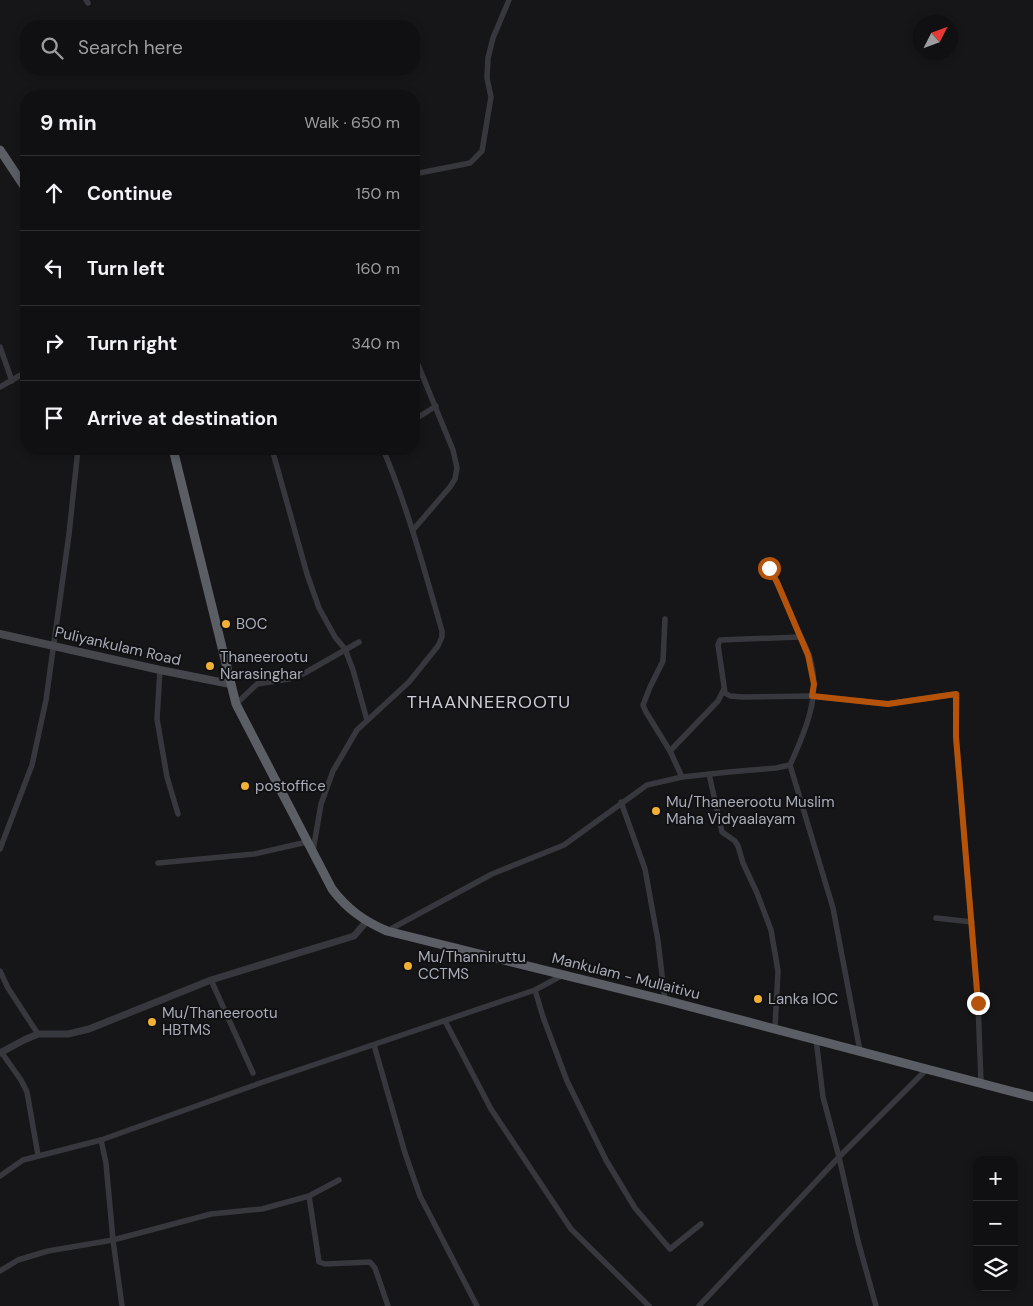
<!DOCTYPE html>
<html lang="en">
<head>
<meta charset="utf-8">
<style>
	body { margin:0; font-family:"DM Sans",sans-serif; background:#1e1e20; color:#f1f3f6 }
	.controls { position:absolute; right:15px; bottom:15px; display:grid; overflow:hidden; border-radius:10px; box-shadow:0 2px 8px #0003 }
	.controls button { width:45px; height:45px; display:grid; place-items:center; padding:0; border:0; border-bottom:1px solid #303032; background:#101012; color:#f1f3f6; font:25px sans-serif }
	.compass { position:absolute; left:913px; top:15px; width:45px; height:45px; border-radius:50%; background:#101012; box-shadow:0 2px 8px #0003; rotate:48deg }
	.stop { position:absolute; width:15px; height:15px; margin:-11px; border:4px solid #b45309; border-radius:50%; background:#fff }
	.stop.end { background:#b45309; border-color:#fff; box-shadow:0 1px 5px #0008 }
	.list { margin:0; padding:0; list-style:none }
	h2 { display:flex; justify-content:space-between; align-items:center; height:65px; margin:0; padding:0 20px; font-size:21px }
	h2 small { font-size:16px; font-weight:400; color:#9c9d9f }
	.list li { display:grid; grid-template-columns:32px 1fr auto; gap:15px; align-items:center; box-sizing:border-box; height:75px; padding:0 20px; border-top:1px solid #303032 }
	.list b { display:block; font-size:19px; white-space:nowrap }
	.list em { font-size:16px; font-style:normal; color:#9c9d9f }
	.icon { flex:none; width:28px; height:28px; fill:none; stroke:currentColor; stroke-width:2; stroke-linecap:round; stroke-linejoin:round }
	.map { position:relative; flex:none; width:1033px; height:1306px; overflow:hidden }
	.search { position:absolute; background:#101012; box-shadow:0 2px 8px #0003; left:20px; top:20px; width:400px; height:55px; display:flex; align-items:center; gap:12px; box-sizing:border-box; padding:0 18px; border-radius:20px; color:#9c9d9f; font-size:19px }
	.panel { position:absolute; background:#101012; box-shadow:0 2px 8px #0003; left:20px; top:90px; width:400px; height:365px; border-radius:20px }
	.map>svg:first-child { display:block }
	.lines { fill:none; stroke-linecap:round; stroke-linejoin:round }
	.minor { stroke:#37383d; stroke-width:5.5 }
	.tertiary { stroke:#37383d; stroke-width:7 }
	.secondary { stroke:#45474d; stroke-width:8 }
	.trunk { stroke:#5b5e65; stroke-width:9 }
	.route { stroke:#b45309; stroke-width:6 }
	.poi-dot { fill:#f2b134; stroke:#111113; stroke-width:2 }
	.labels { text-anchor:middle; stroke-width:4; stroke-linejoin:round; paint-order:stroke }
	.poi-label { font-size:15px; fill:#a8adb8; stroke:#111113; text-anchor:start }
	.street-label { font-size:15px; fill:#a8adb8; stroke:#111113 }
	.quarter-label { font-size:18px; letter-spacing:1px; fill:#c9ccd4; stroke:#111113 }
</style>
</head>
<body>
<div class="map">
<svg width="1033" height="1306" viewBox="0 0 1033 1306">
	<rect width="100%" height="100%" fill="#161618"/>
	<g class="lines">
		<g class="minor">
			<polyline points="86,0 88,3"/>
			<polyline points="414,174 470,163 482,151 491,97 487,78 488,58 493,38 509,0"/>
			<polyline points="0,347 12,381"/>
			<polyline points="0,387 26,372"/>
			<polyline points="414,420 436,406"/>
			<polyline points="272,449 307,574 319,608 335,637 345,649 353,670 367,720"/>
			<polyline points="413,530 450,487 455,479 457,468 453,450 414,355"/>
			<polyline points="665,619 663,661 650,687 643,705 646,712 670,751 682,777"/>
			<polyline points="800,637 720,640 718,645 725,693 730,696 742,697 812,696 887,704 957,694 956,737 978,1003 981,1082"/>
			<polyline points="160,670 157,719 167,777 178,814"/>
			<polyline points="236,704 257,684 289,679 303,674 359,642"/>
			<polyline points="670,751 718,701 724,689"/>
			<polyline points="790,765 833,908 860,1051"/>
			<polyline points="709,774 722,832 735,841 738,846 743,863 757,893 771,930 778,971 775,1028"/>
			<polyline points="621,802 645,869 658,941 665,1000"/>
			<polyline points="0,849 32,765 46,700 69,534 78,449"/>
			<path d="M313 851 321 804 333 771 357 730 409 682 438 646 442 637V631C424 569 408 508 383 449"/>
			<polyline points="158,863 254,854 307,842"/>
			<polyline points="936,918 972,922"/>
			<path d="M387 931 492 874 564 845 647 785 682 777 729 772 776 768 790 765C806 730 822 693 809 655 805 644 799 634 795 624 787 605 779 586 769 568"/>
			<polyline points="0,971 8,988 38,1034"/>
			<polyline points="211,980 253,1073"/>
			<polyline points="535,990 543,1017 567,1081 606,1160 635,1208 670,1249 701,1224"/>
			<polyline points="445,1021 491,1109 571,1229 649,1306"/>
			<polyline points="816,1039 823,1097 839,1157 858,1241 876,1306"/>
			<polyline points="374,1045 405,1153 420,1196 477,1306"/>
			<polyline points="2,1053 21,1080 27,1092 38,1155"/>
			<polyline points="101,1140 106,1163 113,1240 122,1306"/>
			<polyline points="0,1176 23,1160 101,1140 266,1081 535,990 563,975"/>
			<polyline points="309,1196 319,1262 325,1264 370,1262 375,1268 388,1306"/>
			<polyline points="0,1271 18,1260 48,1251 113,1240 211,1214 262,1209 309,1196 339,1180"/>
			<polyline points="699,1306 839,1157 927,1069"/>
		</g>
		<polyline class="tertiary" points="0,1053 24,1040 38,1034 68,1034 89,1029 211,980 354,936 366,922"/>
		<polyline class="secondary" points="0,634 160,670 230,684"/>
		<g class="trunk">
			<polyline points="0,150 26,189"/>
			<path d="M173 449 236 704 332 889C347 909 364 921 387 931L665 1000 1033 1097"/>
		</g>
	</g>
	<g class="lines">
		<polyline class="route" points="769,568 777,582 808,655 814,684 812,696 888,704 956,694 956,737 978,1003"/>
	</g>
	<g class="poi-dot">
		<circle cx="226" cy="624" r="5"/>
		<circle cx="210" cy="666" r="5"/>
		<circle cx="245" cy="786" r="5"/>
		<circle cx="656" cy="811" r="5"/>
		<circle cx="408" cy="966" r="5"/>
		<circle cx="758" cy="999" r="5"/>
		<circle cx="152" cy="1022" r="5"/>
	</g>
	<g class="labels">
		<g class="poi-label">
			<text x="236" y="629">BOC</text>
			<text x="220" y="662">Thaneerootu<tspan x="220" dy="17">Narasinghar</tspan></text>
			<text x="255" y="791">postoffice</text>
			<text x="666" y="807">Mu/Thaneerootu Muslim<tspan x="666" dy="17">Maha Vidyaalayam</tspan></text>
			<text x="418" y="962">Mu/Thanniruttu<tspan x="418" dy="17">CCTMS</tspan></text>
			<text x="768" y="1004">Lanka IOC</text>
			<text x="162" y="1018">Mu/Thaneerootu<tspan x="162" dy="17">HBTMS</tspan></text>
		</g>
		<g class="street-label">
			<text transform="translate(118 646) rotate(13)" y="5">Puliyankulam Road</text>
			<text transform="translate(626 976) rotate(14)" y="5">Mankulam - Mullaitivu</text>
		</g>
		<g class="quarter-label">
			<text x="489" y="708">THAANNEEROOTU</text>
		</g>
	</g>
</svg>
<div class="controls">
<button>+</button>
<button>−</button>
<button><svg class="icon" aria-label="layers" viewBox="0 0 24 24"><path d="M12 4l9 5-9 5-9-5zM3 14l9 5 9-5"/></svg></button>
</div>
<svg class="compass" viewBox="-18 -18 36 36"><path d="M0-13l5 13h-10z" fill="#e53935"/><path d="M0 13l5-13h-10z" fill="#9c9d9f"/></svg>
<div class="stop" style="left:769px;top:568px"></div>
<div class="stop end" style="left:978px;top:1003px"></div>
<div class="search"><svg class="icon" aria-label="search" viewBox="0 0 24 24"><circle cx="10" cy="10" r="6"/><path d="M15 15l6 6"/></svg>Search here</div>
<section class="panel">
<h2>9 min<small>Walk · 650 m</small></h2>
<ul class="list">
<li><svg class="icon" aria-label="ahead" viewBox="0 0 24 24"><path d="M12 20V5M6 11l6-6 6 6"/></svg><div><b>Continue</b></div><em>150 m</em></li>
<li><svg class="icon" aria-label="left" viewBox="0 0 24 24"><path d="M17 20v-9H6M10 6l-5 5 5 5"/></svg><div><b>Turn left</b></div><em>160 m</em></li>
<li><svg class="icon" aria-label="right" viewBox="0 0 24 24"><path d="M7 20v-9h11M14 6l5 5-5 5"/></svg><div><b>Turn right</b></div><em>340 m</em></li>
<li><svg class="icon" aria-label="arrive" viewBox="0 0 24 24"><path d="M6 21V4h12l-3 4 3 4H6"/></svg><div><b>Arrive at destination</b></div></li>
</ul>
</section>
</div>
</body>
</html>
